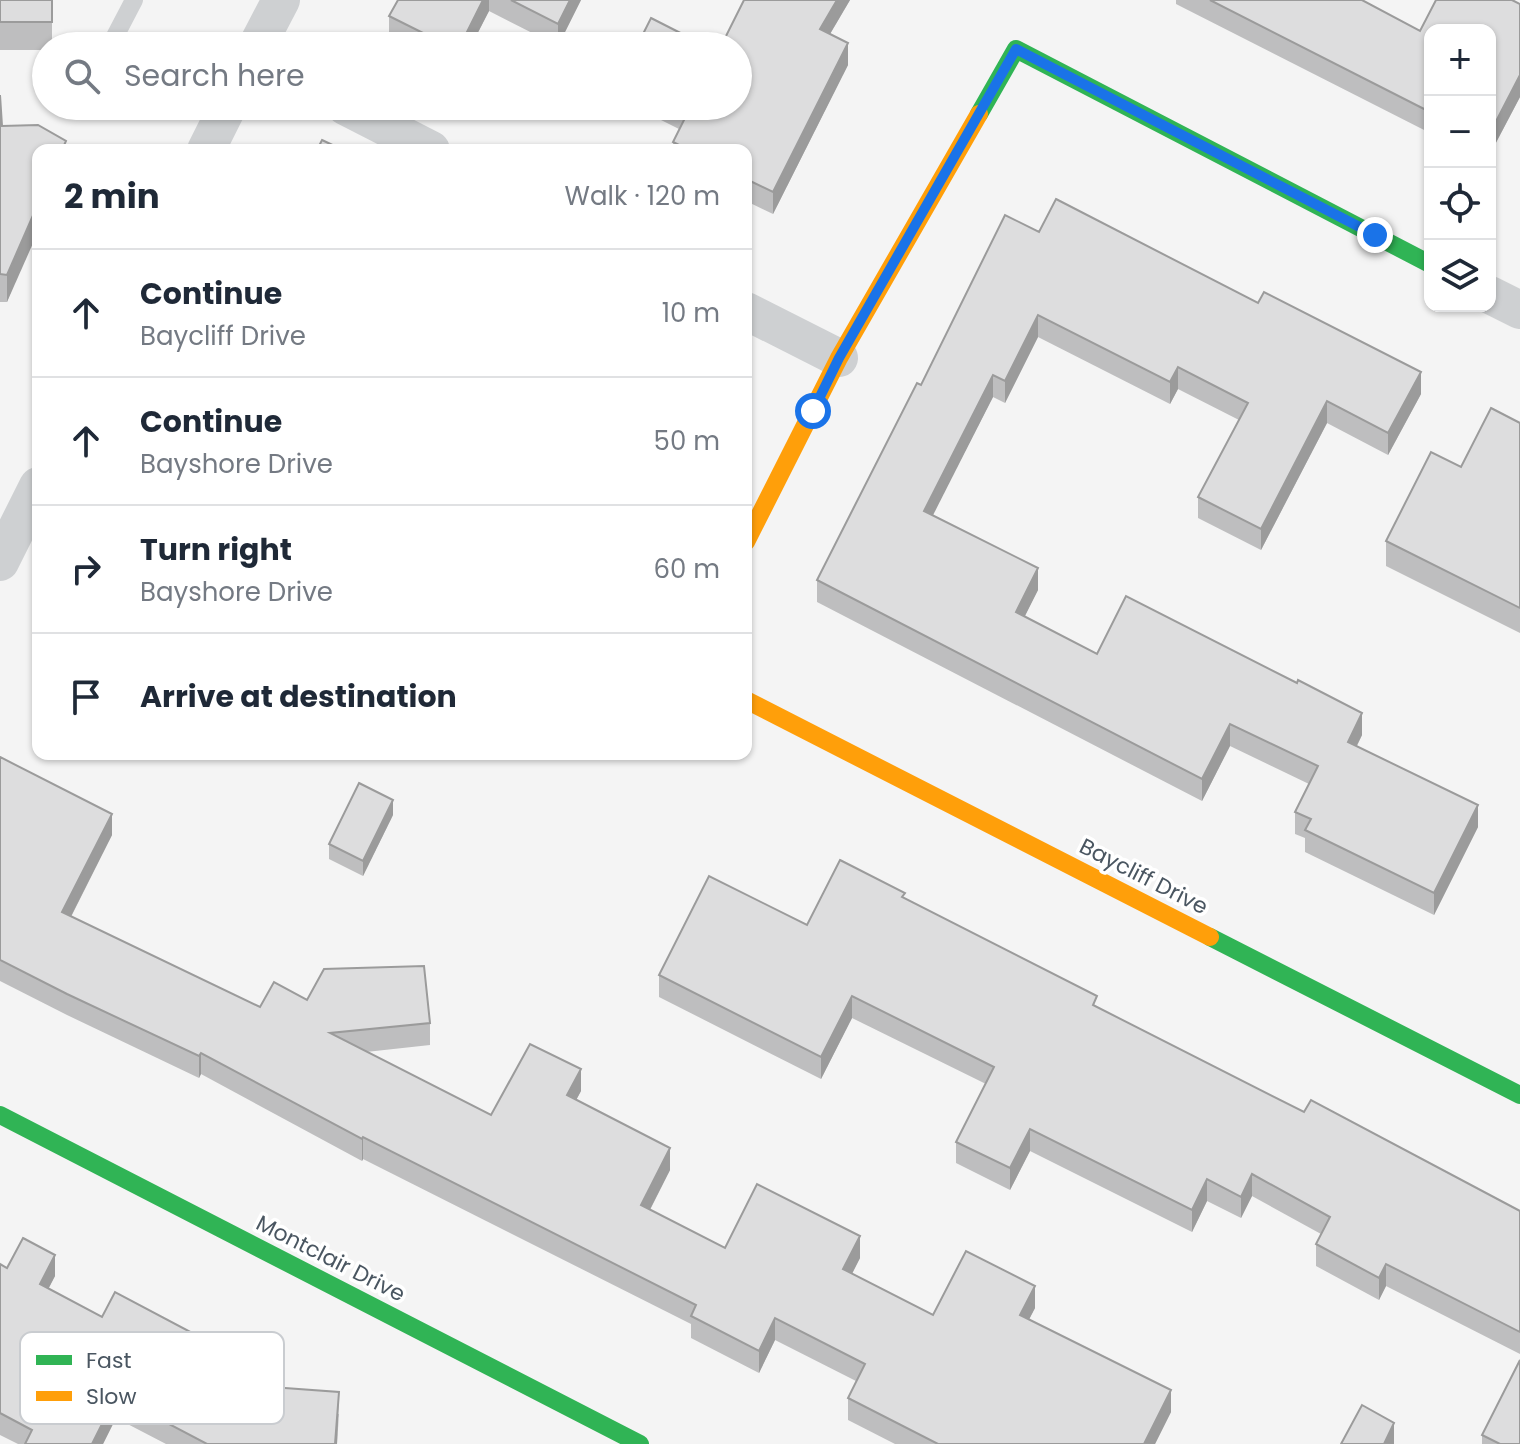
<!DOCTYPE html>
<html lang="en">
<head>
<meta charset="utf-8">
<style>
	body { margin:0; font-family:Poppins,sans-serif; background:#f6f6f7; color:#1f2937 }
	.controls { position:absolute; right:24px; top:24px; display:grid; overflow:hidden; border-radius:16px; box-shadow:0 2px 6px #0004 }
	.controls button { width:72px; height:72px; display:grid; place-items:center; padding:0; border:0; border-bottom:2px solid #e0e1e3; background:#fff; color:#1f2937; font:40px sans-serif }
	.stop { position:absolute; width:24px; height:24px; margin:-18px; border:6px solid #1a73e8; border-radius:50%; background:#fff }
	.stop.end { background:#1a73e8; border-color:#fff; box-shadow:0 2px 8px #0008 }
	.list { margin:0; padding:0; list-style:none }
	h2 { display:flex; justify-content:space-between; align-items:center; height:104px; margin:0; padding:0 32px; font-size:34px }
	h2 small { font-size:26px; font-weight:400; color:#747a83 }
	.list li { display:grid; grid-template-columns:52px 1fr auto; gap:24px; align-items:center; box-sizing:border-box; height:128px; padding:0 32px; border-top:2px solid #e0e1e3 }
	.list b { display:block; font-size:30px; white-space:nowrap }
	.list p { margin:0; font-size:26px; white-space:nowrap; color:#747a83 }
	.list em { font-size:26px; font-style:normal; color:#747a83 }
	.icon { flex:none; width:44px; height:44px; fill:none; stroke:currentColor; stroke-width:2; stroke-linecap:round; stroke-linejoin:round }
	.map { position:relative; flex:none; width:1520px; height:1444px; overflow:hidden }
	.search { position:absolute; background:#fff; box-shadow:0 2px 6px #0004; left:32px; top:32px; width:720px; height:88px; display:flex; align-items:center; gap:20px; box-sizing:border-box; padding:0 28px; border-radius:44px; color:#747a83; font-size:30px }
	.panel { position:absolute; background:#fff; box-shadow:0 2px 6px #0004; left:32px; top:144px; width:720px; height:616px; border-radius:16px }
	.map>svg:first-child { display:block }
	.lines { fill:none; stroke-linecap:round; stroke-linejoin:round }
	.lane { stroke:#ced0d2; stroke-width:18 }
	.street { stroke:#ced0d2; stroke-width:38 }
	.fast { stroke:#30b455; stroke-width:18 }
	.slow { stroke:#ff9f0a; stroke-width:18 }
	.wall { fill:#bebebf }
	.shaded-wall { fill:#9b9b9b }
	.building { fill:#ddddde; stroke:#9b9b9b; stroke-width:2 }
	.route { stroke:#1a73e8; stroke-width:10 }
	.labels { text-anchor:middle; stroke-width:7; stroke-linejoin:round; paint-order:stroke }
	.street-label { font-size:22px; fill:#4a5661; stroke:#fff }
	.key { fill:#fff; stroke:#c9ccd0; stroke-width:2 }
	.key-label { font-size:22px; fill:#4a5661 }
</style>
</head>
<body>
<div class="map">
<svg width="1520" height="1444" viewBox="0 0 1520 1444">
	<rect width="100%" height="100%" fill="#f4f4f4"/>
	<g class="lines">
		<polyline class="lane" points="110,46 134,0"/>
		<g class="street">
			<polyline points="257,46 281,0"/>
			<polyline points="345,106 431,150"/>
			<polyline points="206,150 228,106"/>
			<polyline points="1490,295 1520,310"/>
			<polyline points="746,311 839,358"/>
			<polyline points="0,562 38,486"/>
		</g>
		<g class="fast">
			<polyline points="979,114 1016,49 1430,264"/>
			<polyline points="1210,937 1520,1095"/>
			<polyline points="0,1115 640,1444"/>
		</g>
		<g class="slow">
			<polyline points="746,542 839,358 979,114"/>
			<polyline points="746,700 1210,937"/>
		</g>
	</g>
	<g class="wall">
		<polygon points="0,0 52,22 52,46 46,46 46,50 0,50"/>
		<polygon points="398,0 581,0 558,46 489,11 471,46 405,46 389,38 389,16"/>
		<polygon points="744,0 850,0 830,34 848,65 773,214 746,201 746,150 673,150 673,142 679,129 633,106 738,106"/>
		<polygon points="1176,0 1362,0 1420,31 1520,4 1520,97 1490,154 1490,30 1430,30 1430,133 1176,4"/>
		<polygon points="0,95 2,126 66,150 7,302 0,302"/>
		<polygon points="1039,232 1421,394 1388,455 1327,423 1261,550 1198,518 1198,497 1239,420 1178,389 1170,404 1038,337 1005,403 993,397 932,515 1038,590 1024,617 1097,654 1362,735 1357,746 1478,827 1434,915 1305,852 1305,838 1295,834 1295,812 1309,784 1230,746 1202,801 817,602 817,580 921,385"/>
		<polygon points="1520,423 1520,633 1386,566 1386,541 1461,467"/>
		<polygon points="0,757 112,835 71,917 260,1007 307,1000 430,1023 430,1045 366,1052 491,1115 581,1091 576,1100 670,1170 650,1210 725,1248 860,1258 852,1274 933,1315 1035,1308 1029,1319 1171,1412 1155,1444 895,1444 848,1420 848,1398 856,1381 775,1340 759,1373 691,1338 691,1324 363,1159 362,1161 201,1074 199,1078 67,1015 0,981"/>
		<polygon points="393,815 363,876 329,859 329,844"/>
		<polygon points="905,898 1097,1007 1304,1112 1520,1211 1520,1354 1386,1286 1379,1300 1316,1266 1316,1244 1321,1234 1252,1196 1241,1218 1207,1201 1192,1232 1030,1151 1010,1190 956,1163 956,1142 986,1084 852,1018 821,1079 659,997 659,975"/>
		<polygon points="0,1264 7,1268 55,1276 48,1289 102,1317 232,1375 227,1384 339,1414 337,1444 166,1444 116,1418 103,1444 18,1444 0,1435"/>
		<polygon points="1482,1435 1520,1444 1482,1444"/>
	</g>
	<g class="shaded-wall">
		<polygon points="483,0 489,0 489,11 471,46 460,46"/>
		<polygon points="570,0 581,0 558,46 558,24"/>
		<polygon points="837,0 850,0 820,51 820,29"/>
		<polygon points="848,43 848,65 773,214 773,192"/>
		<polygon points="1520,75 1520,97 1490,154 1490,133"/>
		<polygon points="38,204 38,232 7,302 7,275"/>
		<polygon points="1038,315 1038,337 1005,403 1005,381"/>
		<polygon points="1178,367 1178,389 1170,404 1170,382"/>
		<polygon points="1421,372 1421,394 1388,455 1388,433"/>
		<polygon points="993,375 993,397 924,533 924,511"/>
		<polygon points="1327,401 1327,423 1261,550 1261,529"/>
		<polygon points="1038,568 1038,590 1016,634 1016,612"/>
		<polygon points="1362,713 1362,735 1348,763 1348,742"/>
		<polygon points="1230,724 1230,746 1202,801 1202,779"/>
		<polygon points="393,800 393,815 363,876 363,861"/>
		<polygon points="1478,805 1478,827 1434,915 1434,893"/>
		<polygon points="112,814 112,835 62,934 62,912"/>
		<polygon points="852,996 852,1018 821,1079 821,1057"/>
		<polygon points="201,1053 201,1074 199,1078 199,1056"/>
		<polygon points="581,1069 581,1091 567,1117 567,1095"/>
		<polygon points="1030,1129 1030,1151 1010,1190 1010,1168"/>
		<polygon points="363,1137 363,1159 362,1161 362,1139"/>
		<polygon points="670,1148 670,1170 641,1227 641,1205"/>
		<polygon points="1252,1174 1252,1196 1241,1218 1241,1197"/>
		<polygon points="1207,1179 1207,1201 1192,1232 1192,1210"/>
		<polygon points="860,1236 860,1258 843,1291 843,1269"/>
		<polygon points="55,1255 55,1276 40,1305 40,1284"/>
		<polygon points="1386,1264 1386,1286 1379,1300 1379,1278"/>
		<polygon points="1035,1286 1035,1308 1020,1337 1020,1315"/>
		<polygon points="775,1318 775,1340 759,1373 759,1351"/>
		<polygon points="232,1354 232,1375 216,1404 216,1383"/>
		<polygon points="1171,1390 1171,1412 1155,1444 1144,1444"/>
		<polygon points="339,1392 337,1444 335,1444"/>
		<polygon points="116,1396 116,1418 103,1444 92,1444"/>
		<polygon points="1394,1423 1394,1444 1384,1444"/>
	</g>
	<g class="building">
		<rect x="0" y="0" width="52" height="22"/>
		<polygon points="398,0 483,0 460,46 449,46 389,16"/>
		<polygon points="511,0 570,0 558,24"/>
		<polygon points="744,0 837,0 820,29 848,43 773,192 746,179 746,150 689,150 673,142 688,112 676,106 738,106 738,46 721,46"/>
		<polygon points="1210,0 1362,0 1420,31 1436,0 1512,0 1520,4 1520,75 1490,133 1490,30 1430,30 1430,112"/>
		<polygon points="651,18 706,46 637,46"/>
		<polygon points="0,95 2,126 38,125 66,141 62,150 38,150 38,204 7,275 0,274"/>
		<polygon points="322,140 343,150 317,150"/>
		<polygon points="1056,199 1258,303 1264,292 1421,372 1388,433 1327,401 1261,529 1198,497 1248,403 1178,367 1170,382 1038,315 1005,381 993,375 924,511 1038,568 1016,612 1097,654 1126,596 1297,683 1298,680 1362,713 1348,742 1478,805 1434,893 1305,830 1311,819 1295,812 1318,766 1230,724 1202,779 817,580 917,383 921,385 1005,215 1039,232"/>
		<polygon points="1491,408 1520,423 1520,608 1386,541 1431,452 1461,467"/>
		<polygon points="0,757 112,814 62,912 260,1007 274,982 307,1000 324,969 424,966 430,1023 330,1033 491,1115 530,1044 581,1069 567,1095 670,1148 641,1205 725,1248 757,1184 860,1236 843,1269 933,1315 966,1251 1035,1286 1020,1315 1171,1390 1144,1444 938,1444 848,1398 865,1364 775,1318 759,1351 691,1316 696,1305 363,1137 362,1139 201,1053 199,1056 67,994 0,960"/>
		<polygon points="359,783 393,800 363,861 329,844"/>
		<polygon points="840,860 905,893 902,897 1097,996 1093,1005 1304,1112 1311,1100 1520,1211 1520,1332 1386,1264 1379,1278 1316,1244 1330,1217 1252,1174 1241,1197 1207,1179 1192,1210 1030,1129 1010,1168 956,1142 994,1067 852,996 821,1057 659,975 709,876 807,925"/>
		<polygon points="23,1238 55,1255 40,1284 102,1317 115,1292 232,1354 216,1383 339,1392 335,1444 207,1444 116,1396 92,1444 25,1444 32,1430 0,1413 0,1264 7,1268"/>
		<polygon points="1520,1360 1520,1444 1500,1444 1482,1435"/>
		<polygon points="1362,1405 1394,1423 1384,1444 1341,1444"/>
	</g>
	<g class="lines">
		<polyline class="route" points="813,411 839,358 1016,49 1375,235"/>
	</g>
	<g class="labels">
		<g class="street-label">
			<text transform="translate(1144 876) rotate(27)" y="8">Baycliff Drive</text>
			<text transform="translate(331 1258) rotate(27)" y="8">Montclair Drive</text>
		</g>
	</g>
	<rect x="20" y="1332" width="264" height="92" rx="12" class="key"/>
	<rect x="36" y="1355" width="36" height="10" fill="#30b455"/>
	<rect x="36" y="1391" width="36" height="10" fill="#ff9f0a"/>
	<g class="key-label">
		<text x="86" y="1368">Fast</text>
		<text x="86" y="1404">Slow</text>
	</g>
</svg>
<div class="controls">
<button>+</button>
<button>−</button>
<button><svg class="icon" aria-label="locate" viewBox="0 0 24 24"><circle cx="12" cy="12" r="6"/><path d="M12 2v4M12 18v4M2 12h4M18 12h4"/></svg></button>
<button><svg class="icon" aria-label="layers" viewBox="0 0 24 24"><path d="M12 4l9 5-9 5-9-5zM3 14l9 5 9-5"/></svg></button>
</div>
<div class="stop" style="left:813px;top:411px"></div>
<div class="stop end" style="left:1375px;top:235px"></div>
<div class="search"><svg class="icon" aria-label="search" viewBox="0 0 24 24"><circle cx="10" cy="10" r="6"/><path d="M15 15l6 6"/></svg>Search here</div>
<section class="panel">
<h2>2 min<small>Walk · 120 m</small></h2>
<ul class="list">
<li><svg class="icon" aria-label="ahead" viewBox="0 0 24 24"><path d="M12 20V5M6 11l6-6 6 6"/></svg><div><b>Continue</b><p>Baycliff Drive</p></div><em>10 m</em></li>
<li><svg class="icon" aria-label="ahead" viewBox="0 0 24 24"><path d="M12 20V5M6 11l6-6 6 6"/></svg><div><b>Continue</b><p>Bayshore Drive</p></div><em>50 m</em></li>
<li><svg class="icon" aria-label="right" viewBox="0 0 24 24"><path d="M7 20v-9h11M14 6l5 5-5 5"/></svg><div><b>Turn right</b><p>Bayshore Drive</p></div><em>60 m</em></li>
<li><svg class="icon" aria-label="arrive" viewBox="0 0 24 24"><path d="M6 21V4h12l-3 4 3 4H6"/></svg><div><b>Arrive at destination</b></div></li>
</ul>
</section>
</div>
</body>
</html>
